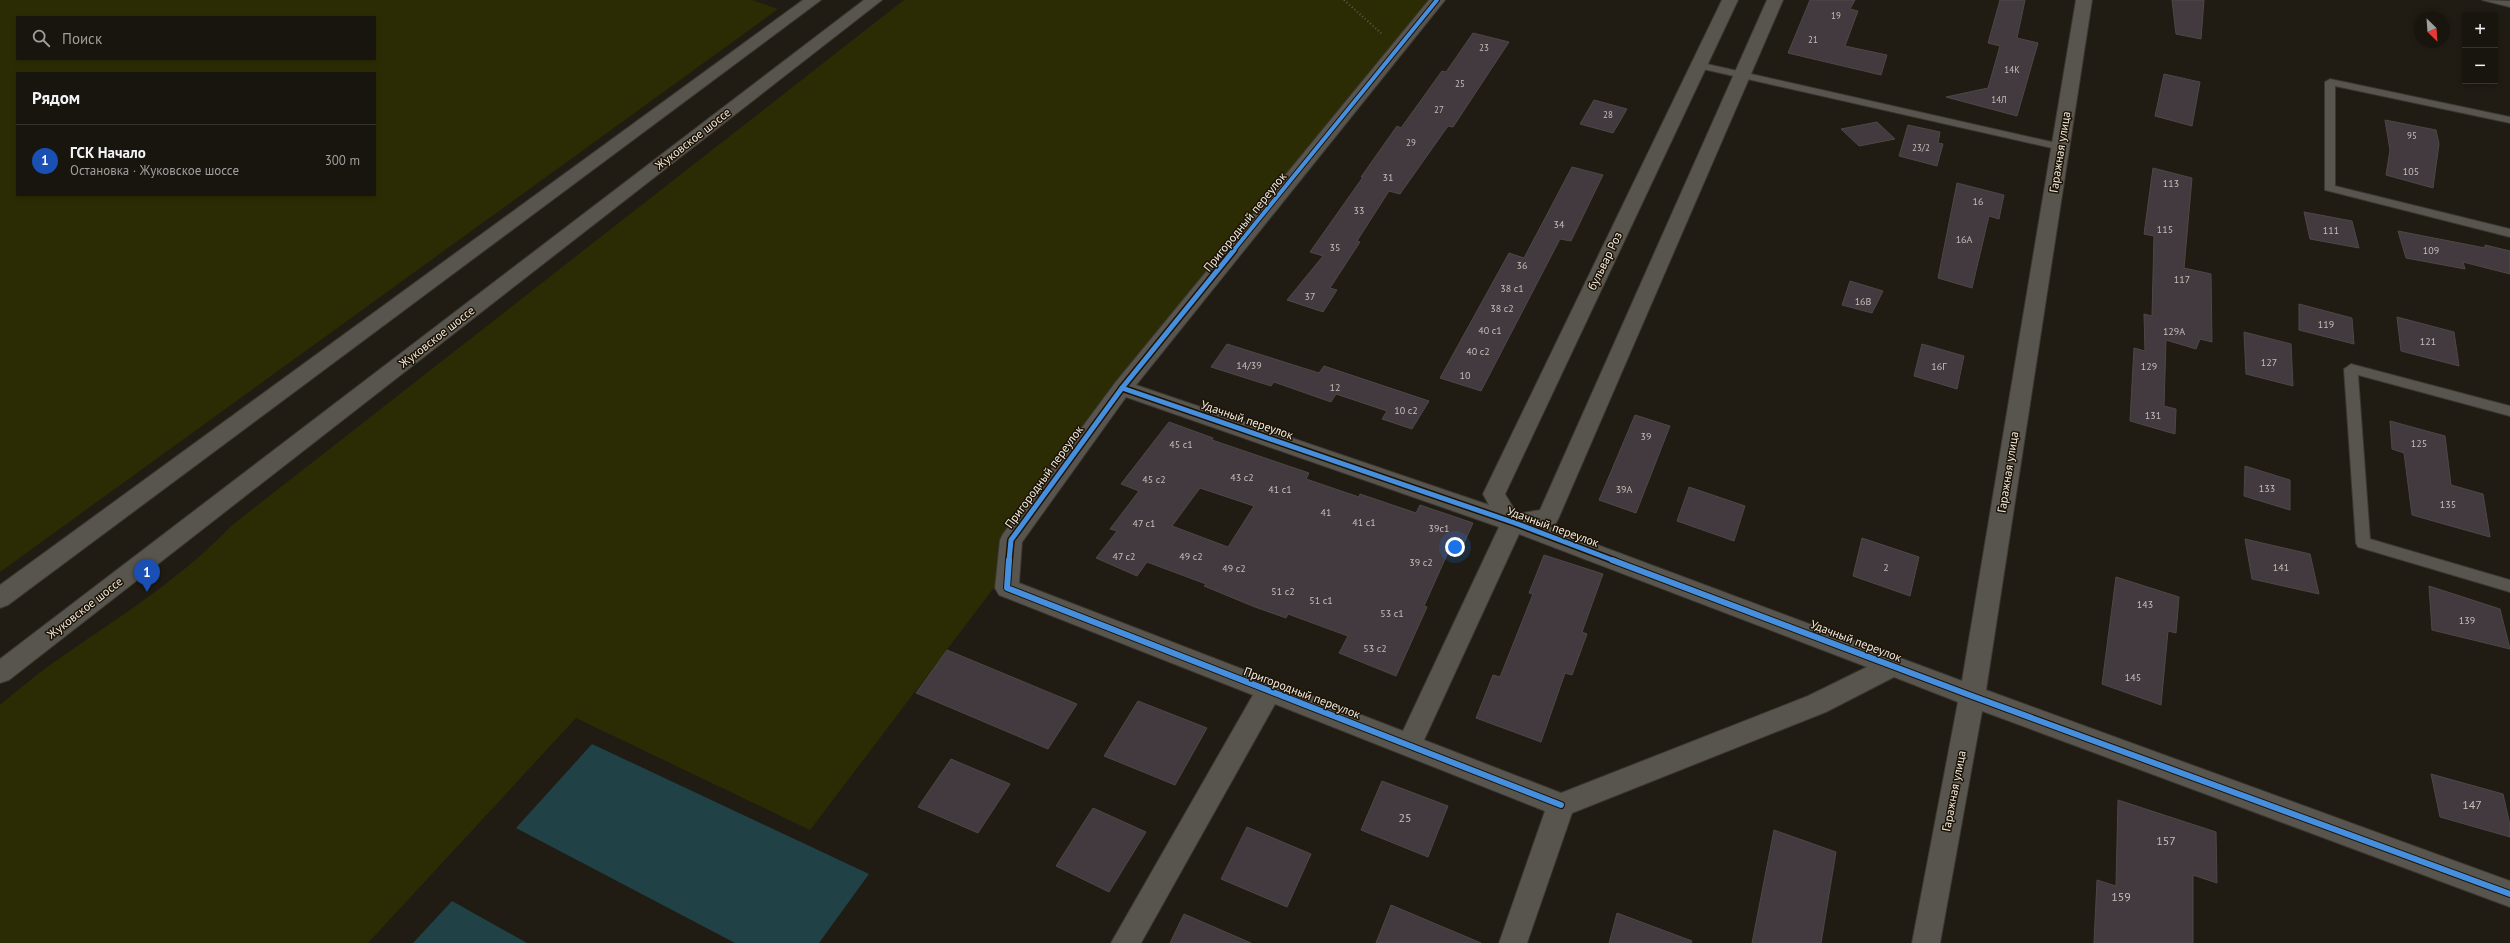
<!DOCTYPE html>
<html lang="ru">
<head>
<meta charset="utf-8">
<style>
	body { margin:0; font-family:"PT Sans",sans-serif; background:#25221c; color:#f1f3f6 }
	.controls { position:absolute; right:12px; top:12px; display:grid; overflow:hidden; border-radius:0px; box-shadow:0 2px 6px #0003 }
	.controls button { width:36px; height:36px; display:grid; place-items:center; padding:0; border:0; border-bottom:1px solid #36342e; background:#18150e; color:#f1f3f6; font:20px sans-serif }
	.compass { position:absolute; left:2414px; top:12px; width:36px; height:36px; border-radius:50%; background:#18150e; box-shadow:0 2px 6px #0003; rotate:155deg }
	.you { position:absolute; left:1455px; top:547px; width:14px; height:14px; margin:-10px; border:3px solid #fff; border-radius:50%; background:#1a73e8; box-shadow:0 0 0 6px #1a73e833 }
	.badge { display:grid; place-items:center; width:26px; height:26px; border-radius:50%; background:#1a73e8; color:#fff; font-size:13px; font-weight:700 }
	.pin { position:absolute; translate:-50% -33px; filter:drop-shadow(0 1px 2px #0008) }
	.pin::after { content:''; position:absolute; top:21px; width:14px; height:12px; background:inherit; clip-path:polygon(0 0,100% 0,50% 100%) }
	.list { margin:0; padding:0; list-style:none }
	h2 { display:flex; justify-content:space-between; align-items:center; height:52px; margin:0; padding:0 16px; font-size:17px }
	h2 small { font-size:13px; font-weight:400; color:#9f9f9e }
	.list li { display:grid; grid-template-columns:26px 1fr auto; gap:12px; align-items:center; box-sizing:border-box; height:72px; padding:0 16px; border-top:1px solid #36342e }
	.list b { display:block; font-size:15px; white-space:nowrap }
	.list p { margin:0; font-size:13px; white-space:nowrap; color:#9f9f9e }
	.list em { font-size:13px; font-style:normal; color:#9f9f9e }
	.icon { flex:none; width:22px; height:22px; fill:none; stroke:currentColor; stroke-width:2; stroke-linecap:round; stroke-linejoin:round }
	.map { position:relative; flex:none; width:2510px; height:943px; overflow:hidden }
	.search { position:absolute; background:#18150e; box-shadow:0 2px 6px #0003; left:16px; top:16px; width:360px; height:44px; display:flex; align-items:center; gap:10px; box-sizing:border-box; padding:0 14px; border-radius:0px; color:#9f9f9e; font-size:15px }
	.panel { position:absolute; background:#18150e; box-shadow:0 2px 6px #0003; left:16px; top:72px; width:360px; height:124px; border-radius:0px }
	.map>svg:first-child { display:block }
	.green { fill:#2c2c04; fill-rule:evenodd }
	.water { fill:#204146 }
	.building { fill:#433a40; stroke:#4c4846; fill-rule:evenodd }
	.lines { fill:none; stroke-linecap:round; stroke-linejoin:round }
	.service-casing { stroke:#3c3731; stroke-width:2 }
	.minor-casing { stroke:#3c3731; stroke-width:2 }
	.secondary-casing { stroke:#3c3731; stroke-width:2 }
	.path { stroke:#5e5a54; stroke-width:2; stroke-dasharray:1 2.5; stroke-linecap:butt }
	.service { fill:#58544e; fill-rule:evenodd }
	.minor { fill:#58544e; fill-rule:evenodd }
	.secondary { fill:#58544e; fill-rule:evenodd }
	.cycleway-far2-casing { stroke:#1c1305; stroke-width:6 }
	.cycleway-far1-casing { stroke:#1c1305; stroke-width:8 }
	.cycleway-casing { stroke:#1c1305; stroke-width:8 }
	.cycleway-far2 { stroke:#468fdf; stroke-width:4 }
	.cycleway-far1 { stroke:#468fdf; stroke-width:5 }
	.cycleway { stroke:#468fdf; stroke-width:6 }
	.labels { text-anchor:middle; stroke-width:3; stroke-linejoin:round; paint-order:stroke }
	.far-number-label { font-size:9px; fill:#c6beb8 }
	.number-label { font-size:10px; fill:#c6beb8 }
	.street-label { font-size:12px; fill:#f1eae0; stroke:#1c1305 }
	.near-number-label { font-size:12px; fill:#c6beb8 }
</style>
</head>
<body>
<div class="map">
<svg width="2510" height="943" viewBox="0 0 2510 943">
	<rect width="100%" height="100%" fill="#201c13"/>
	<g class="green">
		<path d="M0 0H752L778 9 0 572ZM17 17H375V59H17ZM17 73H375V195H17Z"/>
		<path d="M904 0H1428L1138 366 996 585 810 830 576 718 368 943H0V705C17 691 34 676 53 663 114 620 179 581 231 526Z"/>
	</g>
	<g class="water">
		<polygon points="592,744 869,874 819,943 735,943 516,828"/>
		<polygon points="452,901 527,943 413,943"/>
	</g>
	<g class="building">
		<polygon points="1810,0 1855,0 1850,9 1858,11 1845,46 1887,55 1881,75 1788,53"/>
		<polygon points="2000,0 2025,0 2017,38 2038,43 2017,116 1946,97 1988,88 2000,46 1988,43"/>
		<polygon points="2172,0 2204,0 2201,39 2176,34"/>
		<polygon points="1473,33 1509,42 1453,127 1448,126 1400,194 1389,191 1357,241 1360,242 1330,288 1337,290 1323,312 1287,300 1323,256 1310,252 1363,177 1361,177 1397,126 1401,128 1442,71 1446,72"/>
		<polygon points="2164,74 2200,82 2192,126 2155,116"/>
		<polygon points="1594,100 1627,109 1613,133 1580,124"/>
		<polygon points="2385,120 2436,130 2439,144 2433,188 2386,175 2390,150"/>
		<polygon points="1877,122 1895,139 1859,146 1841,129"/>
		<polygon points="1908,125 1940,132 1938,143 1943,144 1937,166 1899,156"/>
		<polygon points="1572,167 1603,175 1571,241 1560,239 1481,391 1440,378 1509,253 1524,258"/>
		<polygon points="2153,168 2192,178 2184,268 2211,274 2212,342 2200,339 2196,349 2166,340 2164,406 2176,409 2175,434 2130,421 2134,348 2145,351 2144,314 2152,316 2154,236 2144,234"/>
		<polygon points="1957,183 2004,195 1999,219 1989,216 1972,288 1938,278"/>
		<polygon points="2304,212 2352,221 2359,248 2310,239"/>
		<polygon points="2398,231 2485,248 2485,245 2510,251 2510,274 2463,262 2465,269 2406,258"/>
		<polygon points="1850,281 1883,291 1872,313 1842,305"/>
		<polygon points="2299,304 2352,318 2354,344 2299,330"/>
		<polygon points="2397,317 2454,332 2459,366 2401,351"/>
		<polygon points="2244,332 2291,344 2293,386 2246,374"/>
		<polygon points="1227,344 1319,373 1324,366 1429,401 1412,429 1382,419 1387,411 1336,394 1331,402 1274,382 1271,386 1211,367"/>
		<polygon points="1922,344 1964,356 1957,389 1914,376"/>
		<polygon points="1635,415 1670,426 1636,513 1599,500"/>
		<polygon points="2390,421 2445,436 2451,485 2483,494 2490,537 2412,515 2404,453 2392,449"/>
		<path d="M1169 422 1213 438 1212 440 1309 473 1306 479 1359 497 1360 494 1416 513 1420 505 1473 523 1460 552 1450 548 1424 606 1427 607 1396 676 1339 653 1348 636 1288 614 1286 618 1255 607 1204 586 1206 584 1147 562 1137 576 1096 558 1117 531 1110 529 1139 491 1121 484ZM1200 488 1254 506 1228 547 1172 526Z"/>
		<polygon points="2245,466 2290,480 2290,510 2244,496"/>
		<polygon points="1689,487 1745,506 1734,541 1677,521"/>
		<polygon points="1862,538 1919,557 1910,596 1853,576"/>
		<polygon points="2245,539 2310,554 2319,594 2252,579"/>
		<polygon points="1544,555 1603,574 1582,632 1587,634 1572,675 1565,673 1541,742 1476,718 1493,675 1500,677 1533,594 1529,593"/>
		<polygon points="2116,577 2179,597 2176,633 2168,631 2161,705 2102,684"/>
		<polygon points="2429,586 2500,609 2510,649 2432,630"/>
		<polygon points="947,650 1077,704 1048,749 916,693"/>
		<polygon points="1138,701 1207,728 1175,785 1104,756"/>
		<polygon points="951,759 1010,784 978,833 918,807"/>
		<polygon points="2431,774 2503,794 2510,825 2510,837 2440,817"/>
		<polygon points="1382,781 1448,806 1428,857 1361,830"/>
		<polygon points="2118,800 2216,832 2217,883 2193,875 2193,943 2094,943 2097,880 2116,886"/>
		<polygon points="1093,808 1146,832 1109,892 1056,866"/>
		<polygon points="1247,827 1311,854 1287,907 1221,879"/>
		<polygon points="1774,830 1836,852 1821,943 1752,943"/>
		<polygon points="1391,905 1481,943 1376,943"/>
		<polygon points="1617,913 1692,941 1691,943 1609,943"/>
		<polygon points="1184,914 1251,943 1170,943"/>
	</g>
	<g class="lines">
		<g class="service-casing">
			<g id="service">
				<polygon points="2482,0 2510,1 2510,7"/>
				<polygon points="1698,62 2061,144 2067,147 2061,150 1694,67 1693,65"/>
				<polygon points="2330,79 2510,117 2510,123 2335,86 2335,186 2510,229 2510,237 2325,190 2325,82"/>
				<polygon points="2351,364 2510,406 2510,416 2358,375 2370,539 2510,580 2510,592 2358,547 2356,543 2344,369"/>
			</g>
		</g>
		<g class="minor-casing">
			<path id="minor" d="M1429 0H1445L1136 385 1489 505 1483 494 1722 0H1738L1505 494 1517 514 1540 510 1767 0H1783L1559 517 1556 523 1547 526 1962 681 2076 0H2092L1986 690 2510 881V907L1982 711 1940 943H1912L1958 702 1894 677 1826 712 1572 813 1527 943H1499L1545 811 1275 704 1141 943H1111L1253 695 999 595 995 588 1000 540 1003 534 1115 383ZM1126 397 1499 527 1403 731 1019 583 1022 542ZM1519 534 1867 667 1808 696 1561 793 1424 740Z"/>
		</g>
		<g class="secondary-casing">
			<g id="secondary">
				<polygon points="803,0 821,0 8,605 0,608 0,585"/>
				<polygon points="864,0 882,0 9,680 0,683 0,659"/>
			</g>
		</g>
		<polyline class="path" points="1344,0 1382,34"/>
		<use href="#service" class="service"/>
		<use href="#minor" class="minor"/>
		<use href="#secondary" class="secondary"/>
		<g class="cycleway-far2-casing">
			<polyline id="cycleway-far2" points="1233,251 1437,0"/>
		</g>
		<g class="cycleway-far1-casing">
			<g id="cycleway-far1">
				<polyline points="1122,388 1515,523 1615,561"/>
				<polyline points="1009,561 1011,540 1122,388 1234,250"/>
			</g>
		</g>
		<g class="cycleway-casing">
			<g id="cycleway">
				<polyline points="1009,560 1007,588 1561,805"/>
				<polyline points="1612,560 1972,696 2510,894"/>
			</g>
		</g>
		<use href="#cycleway-far2" class="cycleway-far2"/>
		<use href="#cycleway-far1" class="cycleway-far1"/>
		<use href="#cycleway" class="cycleway"/>
	</g>
	<g class="labels">
		<g class="far-number-label">
			<text x="1836" y="19">19</text>
			<text x="1813" y="43">21</text>
			<text x="1484" y="51">23</text>
			<text x="2012" y="73">14К</text>
			<text x="1460" y="87">25</text>
			<text x="1999" y="103">14Л</text>
			<text x="1439" y="113">27</text>
			<text x="1608" y="118">28</text>
			<text x="2412" y="139">95</text>
			<text x="1411" y="146">29</text>
			<text x="1921" y="151">23/2</text>
		</g>
		<g class="number-label">
			<text x="2411" y="175">105</text>
			<text x="1388" y="181">31</text>
			<text x="2171" y="187">113</text>
			<text x="1978" y="205">16</text>
			<text x="1359" y="214">33</text>
			<text x="1559" y="228">34</text>
			<text x="2165" y="233">115</text>
			<text x="2331" y="234">111</text>
			<text x="1964" y="243">16А</text>
			<text x="1335" y="251">35</text>
			<text x="2431" y="254">109</text>
			<text x="1522" y="269">36</text>
			<text x="2182" y="283">117</text>
			<text x="1512" y="292">38 с1</text>
			<text x="1310" y="300">37</text>
			<text x="1863" y="305">16В</text>
			<text x="1502" y="312">38 с2</text>
			<text x="2326" y="328">119</text>
			<text x="1490" y="334">40 с1</text>
			<text x="2174" y="335">129А</text>
			<text x="2428" y="345">121</text>
			<text x="1478" y="355">40 с2</text>
			<text x="2269" y="366">127</text>
			<text x="1249" y="369">14/39</text>
			<text x="1939" y="370">16Г</text>
			<text x="2149" y="370">129</text>
			<text x="1465" y="379">10</text>
			<text x="1335" y="391">12</text>
			<text x="1406" y="414">10 с2</text>
			<text x="2153" y="419">131</text>
			<text x="1646" y="440">39</text>
			<text x="2419" y="447">125</text>
			<text x="1181" y="448">45 с1</text>
			<text x="1242" y="481">43 с2</text>
			<text x="1154" y="483">45 с2</text>
			<text x="2267" y="492">133</text>
			<text x="1280" y="493">41 с1</text>
			<text x="1624" y="493">39А</text>
			<text x="2448" y="508">135</text>
			<text x="1326" y="516">41</text>
			<text x="1364" y="526">41 с1</text>
			<text x="1144" y="527">47 с1</text>
			<text x="1439" y="532">39c1</text>
			<text x="1124" y="560">47 с2</text>
			<text x="1191" y="560">49 с2</text>
			<text x="1421" y="566">39 с2</text>
			<text x="1886" y="571">2</text>
			<text x="2281" y="571">141</text>
			<text x="1234" y="572">49 с2</text>
			<text x="1283" y="595">51 с2</text>
			<text x="1321" y="604">51 с1</text>
			<text x="2145" y="608">143</text>
			<text x="1392" y="617">53 с1</text>
			<text x="2467" y="624">139</text>
			<text x="1375" y="652">53 с2</text>
			<text x="2133" y="681">145</text>
		</g>
		<g class="street-label">
			<text transform="translate(693 139) rotate(-38)" y="4">Жуковское шоссе</text>
			<text transform="translate(2060 152) rotate(-81)" y="4">Гаражная улица</text>
			<text transform="translate(1245 222) rotate(-51)" y="4">Пригородный переулок</text>
			<text transform="translate(1605 261) rotate(-64)" y="4">бульвар Роз</text>
			<text transform="translate(437 337) rotate(-38)" y="4">Жуковское шоссе</text>
			<text transform="translate(1247 420) rotate(19)" y="4">Удачный переулок</text>
			<text transform="translate(2008 472) rotate(-81)" y="4">Гаражная улица</text>
			<text transform="translate(1044 477) rotate(-54)" y="4">Пригородный переулок</text>
			<text transform="translate(1553 527) rotate(20)" y="4">Удачный переулок</text>
			<text transform="translate(85 608) rotate(-38)" y="4">Жуковское шоссе</text>
			<text transform="translate(1856 641) rotate(21)" y="4">Удачный переулок</text>
			<text transform="translate(1302 693) rotate(21)" y="4">Пригородный переулок</text>
			<text transform="translate(1954 791) rotate(-79)" y="4">Гаражная улица</text>
		</g>
		<g class="near-number-label">
			<text x="2472" y="809">147</text>
			<text x="1405" y="822">25</text>
			<text x="2166" y="845">157</text>
			<text x="2121" y="901">159</text>
		</g>
	</g>
</svg>
<div class="controls">
<button>+</button>
<button>−</button>
</div>
<svg class="compass" viewBox="-18 -18 36 36"><path d="M0-13l5 13h-10z" fill="#e53935"/><path d="M0 13l5-13h-10z" fill="#9f9f9e"/></svg>
<div class="you"></div>
<div class="pin badge" style="left:147px;top:592px;background:#1a4fb4">1</div>
<div class="search"><svg class="icon" aria-label="search" viewBox="0 0 24 24"><circle cx="10" cy="10" r="6"/><path d="M15 15l6 6"/></svg>Поиск</div>
<section class="panel">
<h2>Рядом<small></small></h2>
<ul class="list">
<li><span class="badge" style="background:#1a4fb4">1</span><div><b>ГСК Начало</b><p>Остановка · Жуковское шоссе</p></div><em>300 m</em></li>
</ul>
</section>
</div>
</body>
</html>
